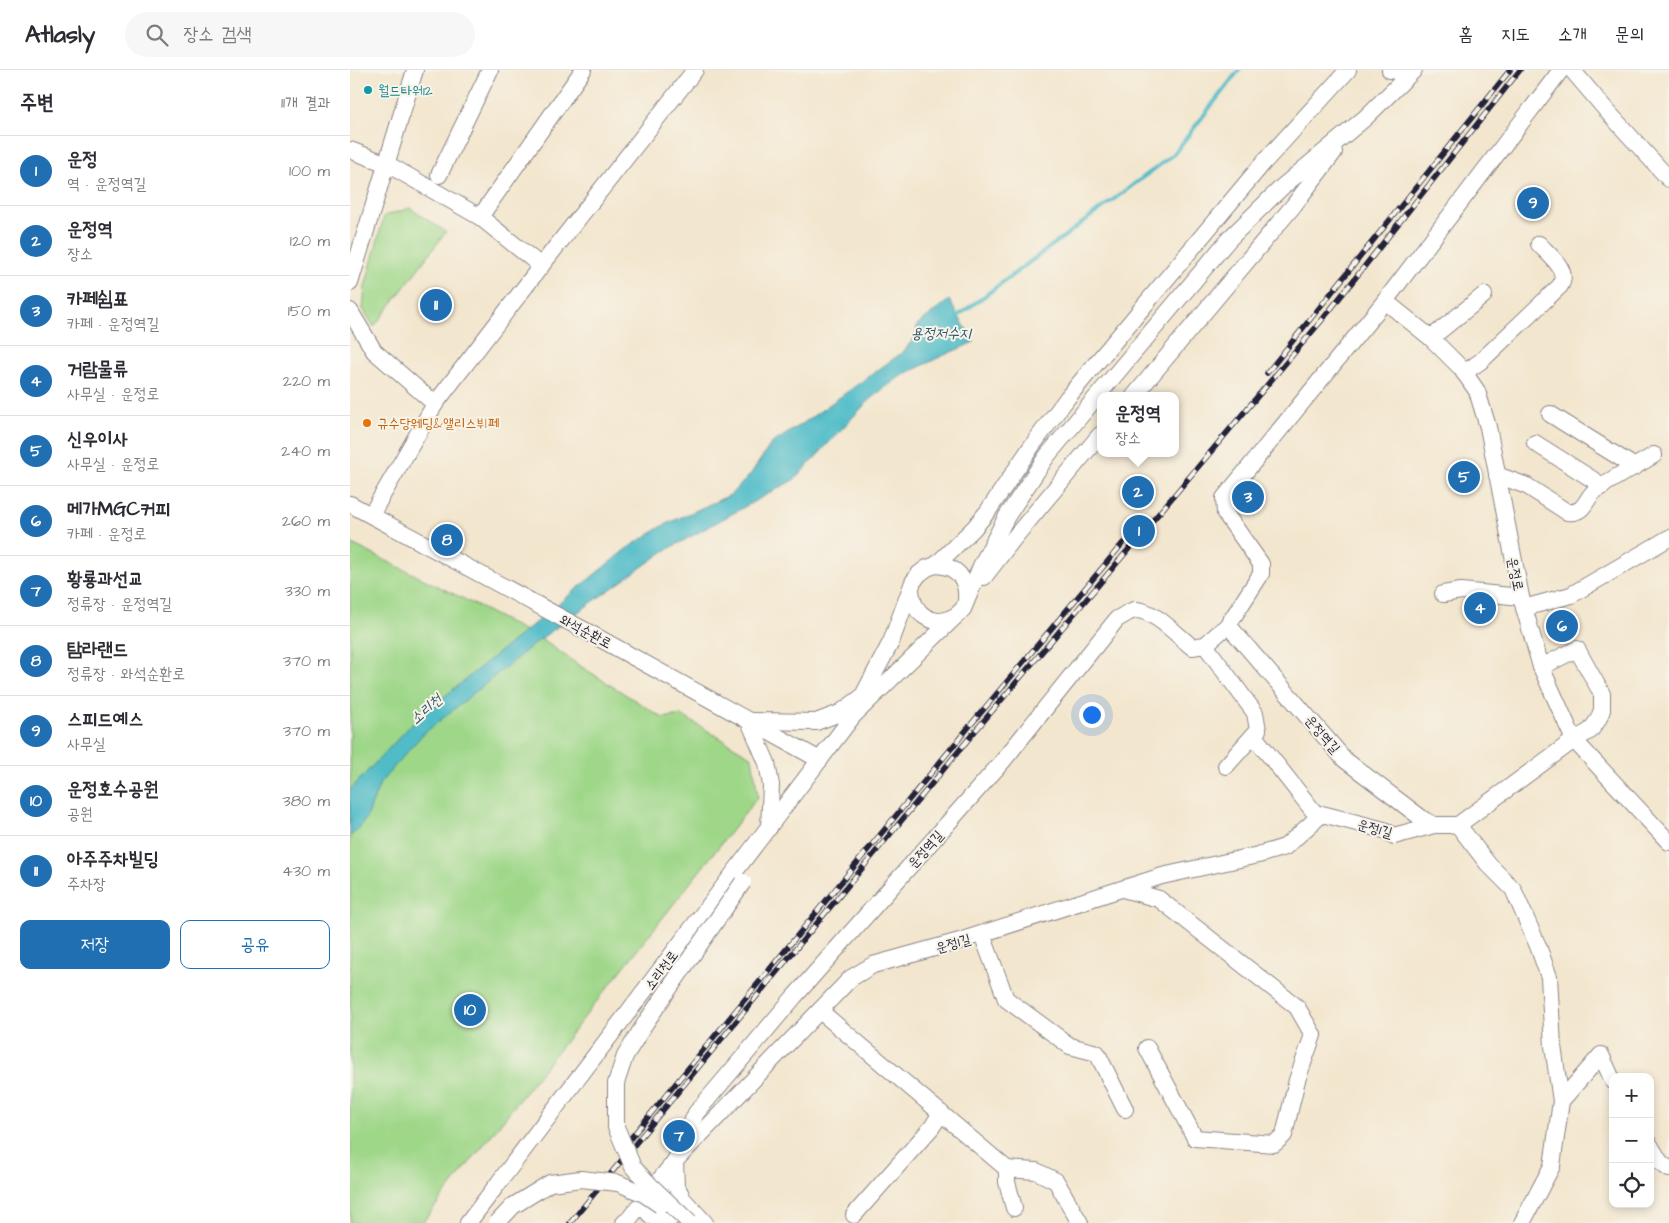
<!DOCTYPE html>
<html lang="ko">
<head>
<meta charset="utf-8">
<style>
	body { margin:0; font-family:"Architects Daughter","Poor Story",sans-serif; background:#f7f7f7; color:#2b2b33 }
	.controls { position:absolute; right:15px; bottom:15px; display:grid; overflow:hidden; border-radius:10px; box-shadow:0 2px 8px #0003 }
	.controls button { width:45px; height:45px; display:grid; place-items:center; padding:0; border:0; border-bottom:1px solid #e1e1e2; background:#fff; color:#2b2b33; font:25px sans-serif }
	.you { position:absolute; left:741px; top:644px; width:18px; height:18px; margin:-12px; border:4px solid #fff; border-radius:50%; background:#1a73e8; box-shadow:0 0 0 8px #1a73e833 }
	.badge { display:grid; place-items:center; width:32px; height:32px; border-radius:50%; background:#1f6fb2; color:#fff; font-size:16px; font-weight:700 }
	.pin { position:absolute; translate:-50% -50%; border:2px solid #fff; box-shadow:0 1px 5px #0006 }
	.popup { position:absolute; left:747px; top:322px; width:82px; height:65px; box-sizing:border-box; display:grid; place-content:center; border-radius:10px; background:#fff; filter:drop-shadow(0 1px 4px #0005); font-size:16px; white-space:nowrap; color:#7c7c81 }
	.popup b { font-size:19px; color:#2b2b33 }
	.popup::after { content:''; position:absolute; left:50%; top:100%; margin-left:-10px; border:10px solid transparent; border-top-color:#fff }
	.list { margin:0; padding:0; list-style:none }
	h2 { display:flex; justify-content:space-between; align-items:center; height:65px; margin:0; padding:0 20px; font-size:21px }
	h2 small { font-size:16px; font-weight:400; color:#7c7c81 }
	.list li { display:grid; grid-template-columns:32px 1fr auto; gap:15px; align-items:center; box-sizing:border-box; height:70px; padding:0 20px; border-top:1px solid #e1e1e2 }
	.list b { display:block; font-size:19px; white-space:nowrap }
	.list p { margin:0; font-size:16px; white-space:nowrap; color:#7c7c81 }
	.list em { font-size:16px; font-style:normal; color:#7c7c81 }
	.actions { display:flex; gap:10px; padding:15px 20px }
	.actions a { flex:1; padding:11px 0; border:1px solid #1f6fb2; border-radius:10px; text-align:center; font-size:18px; color:#1f6fb2 }
	.actions .main { background:#1f6fb2; color:#fff }
	.icon { flex:none; width:28px; height:28px; fill:none; stroke:currentColor; stroke-width:2; stroke-linecap:round; stroke-linejoin:round }
	.map { position:relative; flex:none; width:1319px; height:1153px; overflow:hidden }
	header { display:flex; align-items:center; gap:30px; box-sizing:border-box; height:70px; padding:0 25px; background:#fff; border-bottom:1px solid #e1e1e2 }
	header strong { font-size:24px }
	nav { display:flex; gap:28px; margin-inline-start:auto; font-size:18px }
	.search { width:350px; height:45px; background:#f7f7f7; display:flex; align-items:center; gap:12px; box-sizing:border-box; padding:0 18px; border-radius:28px; color:#7c7c81; font-size:19px }
	main { display:flex }
	aside { flex:1; background:#fff }
	.map>svg:first-child { display:block }
	.green { fill:#9fd789; stroke:#607c62 }
	.water { fill:#4fbcc8; stroke:#386f82 }
	.lines { fill:none; stroke-linecap:round; stroke-linejoin:round }
	.stream { stroke:#4fbcc8; stroke-width:4 }
	.minor-casing { stroke:#8a8484; stroke-width:18 }
	.minor { stroke:#fff; stroke-width:16 }
	.rail-casing { stroke:#22223b; stroke-width:5.5 }
	.rail { stroke:#f7f3e8; stroke-width:4; stroke-dasharray:11; stroke-linecap:butt }
	.minor-bridge-casing { stroke:#8a8484; stroke-width:18; stroke-linecap:butt }
	.minor-bridge { stroke:#fff; stroke-width:16 }
	.culture-dot { fill:#0f9aa8; stroke:#f7f3e8; stroke-width:2 }
	.food-dot { fill:#e8710a; stroke:#f7f3e8; stroke-width:2 }
	.labels { text-anchor:middle; stroke-width:4; stroke-linejoin:round; paint-order:stroke }
	.culture-label { font-size:14px; fill:#0d838f; stroke:#f7f3e8; text-anchor:start }
	.food-label { font-size:14px; fill:#c56008; stroke:#f7f3e8; text-anchor:start }
	.street-label { font-size:14px; fill:#22223b; stroke:#f7f3e8 }
	.water-label { font-size:15px; font-style:italic; fill:#32586c; stroke:#f7f3e8 }
</style>
</head>
<body>
<header>
<strong>Atlasly</strong>
<div class="search"><svg class="icon" aria-label="search" viewBox="0 0 24 24"><circle cx="10" cy="10" r="6"/><path d="M15 15l6 6"/></svg>장소 검색</div>
<nav><a>홈</a><a>지도</a><a>소개</a><a>문의</a></nav>
</header>
<main>
<aside>
<h2>주변<small>11개 결과</small></h2>
<ul class="list">
<li><span class="badge">1</span><div><b>운정</b><p>역 · 운정역길</p></div><em>100 m</em></li>
<li><span class="badge">2</span><div><b>운정역</b><p>장소</p></div><em>120 m</em></li>
<li><span class="badge">3</span><div><b>카페쉼표</b><p>카페 · 운정역길</p></div><em>150 m</em></li>
<li><span class="badge">4</span><div><b>거람물류</b><p>사무실 · 운정로</p></div><em>220 m</em></li>
<li><span class="badge">5</span><div><b>신우이사</b><p>사무실 · 운정로</p></div><em>240 m</em></li>
<li><span class="badge">6</span><div><b>메가MGC커피</b><p>카페 · 운정로</p></div><em>260 m</em></li>
<li><span class="badge">7</span><div><b>황룡과선교</b><p>정류장 · 운정역길</p></div><em>330 m</em></li>
<li><span class="badge">8</span><div><b>탐라랜드</b><p>정류장 · 와석순환로</p></div><em>370 m</em></li>
<li><span class="badge">9</span><div><b>스피드예스</b><p>사무실</p></div><em>370 m</em></li>
<li><span class="badge">10</span><div><b>운정호수공원</b><p>공원</p></div><em>380 m</em></li>
<li><span class="badge">11</span><div><b>아주주차빌딩</b><p>주차장</p></div><em>430 m</em></li>
</ul>
<div class="actions"><a class="main">저장</a><a>공유</a></div>
</aside>
<div class="map">
<svg width="1319" height="1153" viewBox="0 0 1319 1153">
	<rect width="100%" height="100%" fill="#f7f3e8"/>
	<filter id="ink" filterUnits="userSpaceOnUse"><feTurbulence type="fractalNoise" baseFrequency=".02" numOctaves="2"/><feDisplacementMap in="SourceGraphic" scale="10" xChannelSelector="R" yChannelSelector="G"/><feConvolveMatrix kernelMatrix="1 2 1 2 8 2 1 2 1" color-interpolation-filters="sRGB"/></filter>
	<filter id="wash" filterUnits="userSpaceOnUse"><feTurbulence type="fractalNoise" baseFrequency=".0096" numOctaves="4" result="noise"/><feDisplacementMap in="SourceGraphic" scale="20" xChannelSelector="R" yChannelSelector="G"/><feGaussianBlur stdDeviation="1.12" result="paint"/><feColorMatrix in="noise" values="0 0 0 0 0 0 0 0 0 0 0 0 0 0 0 0 0 1.4 0 .05"/><feComposite in="paint" operator="in"/></filter>
	<g filter="url(#wash)">
		<rect width="100%" height="100%" fill="#f3e6ce"/>
		<g class="green">
			<polygon points="60,138 96,162 24,257 13,239 15,217 34,146"/>
			<polygon points="0,473 112,528 194,571 227,594 313,648 331,645 402,687 408,727 72,1153 0,1153"/>
		</g>
		<polygon class="water" points="599,230 624,272 590,287 551,306 520,329 445,409 313,482 193,567 72,665 30,713 18,745 9,759 0,766 0,720 58,658 79,639 276,479 314,455 380,425 400,405 421,374 455,352 553,282 566,266 567,255"/>
		<g class="lines">
			<polyline class="stream" points="605,248 823,85 889,0"/>
		</g>
	</g>
	<g filter="url(#ink)">
		<g class="lines">
			<g class="minor-casing">
				<g id="minor">
					<polyline points="1040,0 1054,2 1062,0"/>
					<polyline points="1222,0 1257,41 1319,109"/>
					<polyline points="0,80 37,94 130,147 191,196"/>
					<polyline points="89,105 140,0"/>
					<polyline points="130,147 233,0"/>
					<polyline points="0,213 65,0"/>
					<polyline points="1035,231 1081,268 1111,298 1127,321 1138,357 1171,527 1191,597 1224,670 1319,772"/>
					<polyline points="0,241 24,281 85,334"/>
					<polyline points="1081,268 1134,225"/>
					<path d="M1114 303 1131 291 1210 216C1220 200 1200 186 1189 174"/>
					<polyline points="784,326 944,135 984,82"/>
					<polyline points="1200,344 1285,397"/>
					<polyline points="1185,373 1253,416"/>
					<path d="M1147 405 1177 416 1217 442C1236 444 1234 429 1246 420 1264 407 1285 397 1304 385"/>
					<polyline points="0,434 247,567 470,690"/>
					<polyline points="21,445 85,334 191,196 345,0"/>
					<path d="M586 495C607 496 618 509 616 531"/>
					<polyline points="634,507 664,468 750,365"/>
					<path d="M561 521C563 544 583 559 605 546"/>
					<polyline points="1093,524 1111,521 1171,527"/>
					<polyline points="1174,538 1221,525 1319,468"/>
					<polyline points="878,555 995,690 1074,750 1084,755"/>
					<polyline points="855,575 905,643 908,660 876,696"/>
					<polyline points="509,633 541,572 563,512 569,504 577,498 586,495 624,458 638,441 681,377 718,327 914,92 998,0"/>
					<polyline points="399,651 417,693 421,715 419,758"/>
					<polyline points="401,651 466,652 490,643 512,627"/>
					<polyline points="904,666 968,747"/>
					<polyline points="1108,755 1138,794 1163,819 1188,876 1199,907 1203,976 1211,1031 1202,1096 1172,1153"/>
					<polyline points="773,819 809,829 947,937 963,965 947,1010 934,1065 924,1074 845,1068 797,978"/>
					<polyline points="632,864 656,929 720,976 747,983 775,1039"/>
					<polyline points="470,941 657,1099"/>
					<polyline points="1211,1031 1251,985 1263,1011"/>
					<polyline points="1300,1075 1310,1092 1319,1099"/>
					<circle cx="313" cy="1131" r="19"/>
					<polyline points="308,1112 325,1091 501,908 523,895 606,872 812,806 908,785 935,777 972,744 1034,760 1044,766 1084,755 1108,755 1224,670 1240,661 1248,650 1252,640 1252,624 1227,579 1191,597"/>
					<path d="M326 1117 325 1091 346 1043 444 927 652 692 767 549C773 546 779 541 785 540 803 539 828 566 842 577L855 575 878 555 911 504V494L875 443 874 428 1035 231 1211 0"/>
					<polyline points="332,1128 355,1153"/>
					<polyline points="664,1138 657,1112 657,1099 686,1101 706,1111 730,1153"/>
					<polyline points="504,1145 582,1057 591,1043"/>
					<polyline points="118,1153 503,646 613,539 631,496 657,446 697,386 879,169 932,117 1015,48 1064,0"/>
					<polyline points="274,1153 279,1149 294,1130"/>
				</g>
			</g>
			<use href="#minor" class="minor"/>
			<g class="rail-casing">
				<g id="rail">
					<polyline points="917,303 1160,0"/>
					<polyline points="271,1080 618,658 773,473"/>
					<polyline points="220,1153 626,660 972,250 1170,0"/>
				</g>
			</g>
			<use href="#rail" class="rail"/>
			<g class="minor-bridge-casing">
				<g id="minor-bridge">
					<polyline points="147,1153 163,1136 200,1113 231,1109 268,1113 294,1124 310,1135"/>
					<polyline points="340,1153 300,1115 283,1097 266,1057 266,1013 275,986 296,952 393,812"/>
				</g>
			</g>
			<use href="#minor-bridge" class="minor-bridge"/>
		</g>
	</g>
	<circle class="culture-dot" cx="18" cy="20" r="5"/>
	<circle class="food-dot" cx="17" cy="353" r="5"/>
	<g class="labels">
		<g class="culture-label">
			<text x="28" y="25">월드타워12</text>
		</g>
		<g class="food-label">
			<text x="27" y="358">규수당웨딩&amp;앨리스뷔페</text>
		</g>
		<g class="street-label">
			<text transform="translate(1166 504) rotate(79)" y="5">운정로</text>
			<text transform="translate(236 561) rotate(28)" y="5">와석순환로</text>
			<text transform="translate(973 664) rotate(49)" y="5">운정역길</text>
			<text transform="translate(1025 758) rotate(16)" y="5">운정1길</text>
			<text transform="translate(575 779) rotate(-48)" y="5">운정역길</text>
			<text transform="translate(603 873) rotate(-16)" y="5">운정1길</text>
			<text transform="translate(311 900) rotate(-53)" y="5">소리천로</text>
		</g>
		<g class="water-label">
			<text x="591" y="268">용정저수지</text>
			<text transform="translate(76 639) rotate(-41)" y="5">소리천</text>
		</g>
	</g>
</svg>
<div class="controls">
<button>+</button>
<button>−</button>
<button><svg class="icon" aria-label="locate" viewBox="0 0 24 24"><circle cx="12" cy="12" r="6"/><path d="M12 2v4M12 18v4M2 12h4M18 12h4"/></svg></button>
</div>
<div class="you"></div>
<div class="pin badge" style="left:789px;top:461px">1</div>
<div class="pin badge" style="left:788px;top:422px">2</div>
<div class="popup"><b>운정역</b>장소</div>
<div class="pin badge" style="left:898px;top:427px">3</div>
<div class="pin badge" style="left:1130px;top:538px">4</div>
<div class="pin badge" style="left:1114px;top:407px">5</div>
<div class="pin badge" style="left:1212px;top:556px">6</div>
<div class="pin badge" style="left:329px;top:1066px">7</div>
<div class="pin badge" style="left:97px;top:470px">8</div>
<div class="pin badge" style="left:1183px;top:133px">9</div>
<div class="pin badge" style="left:120px;top:940px">10</div>
<div class="pin badge" style="left:86px;top:235px">11</div>
</div>
</main>
</body>
</html>
